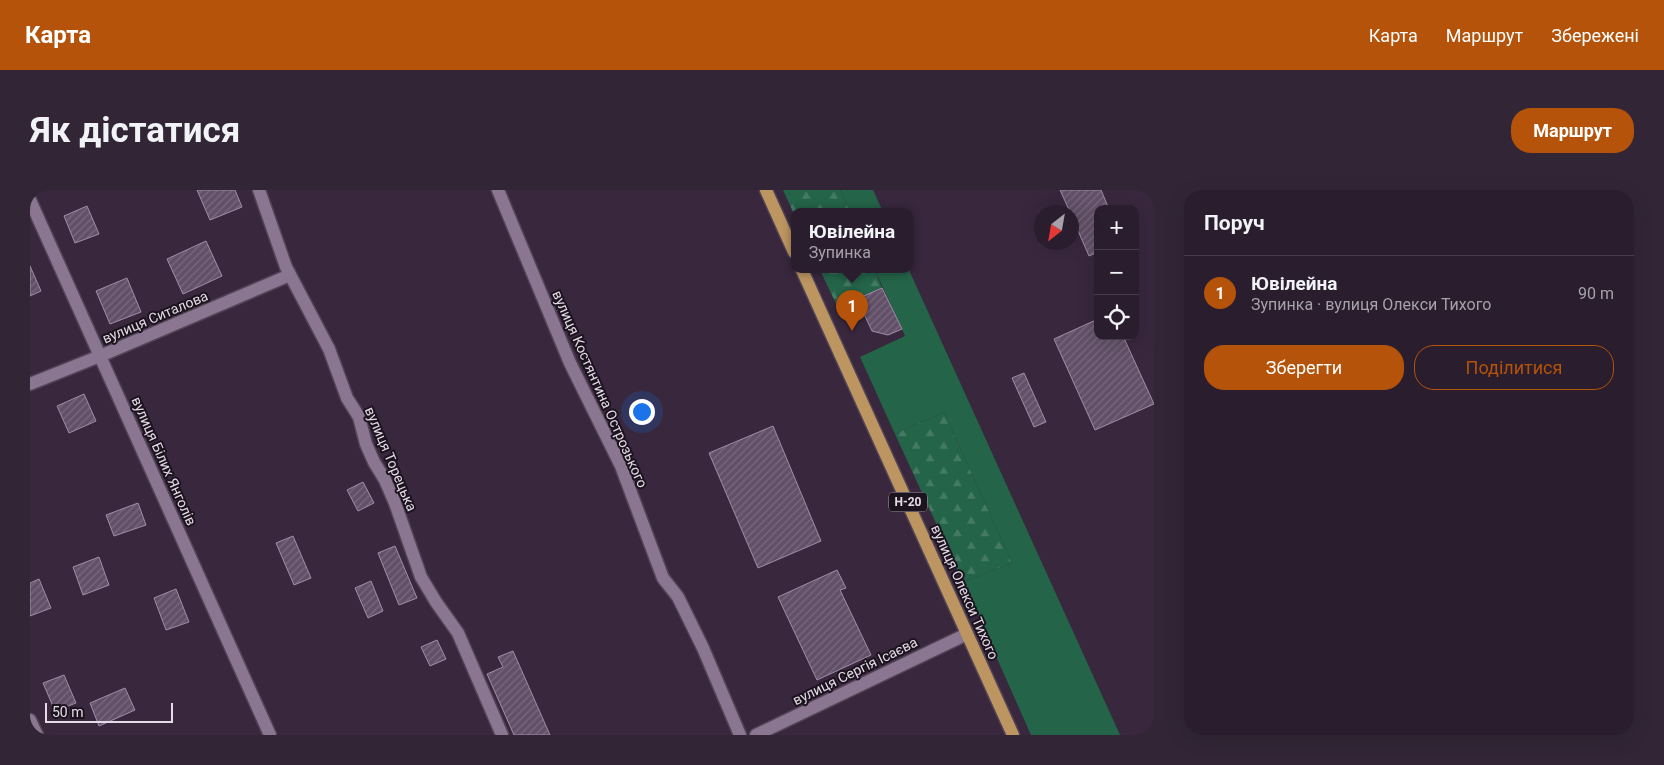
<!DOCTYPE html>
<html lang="uk">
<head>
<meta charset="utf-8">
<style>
	body { margin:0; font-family:Roboto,sans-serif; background:#322636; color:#f1f3f6 }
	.controls { position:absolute; right:15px; top:15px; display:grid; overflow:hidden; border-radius:10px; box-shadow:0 5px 20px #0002 }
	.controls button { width:45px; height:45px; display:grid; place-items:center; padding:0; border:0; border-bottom:1px solid #463b4a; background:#2a1d2e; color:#f1f3f6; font:25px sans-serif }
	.compass { position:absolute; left:1004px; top:15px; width:45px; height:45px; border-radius:50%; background:#2a1d2e; box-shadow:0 5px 20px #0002; rotate:211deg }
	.scale { position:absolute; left:15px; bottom:12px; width:128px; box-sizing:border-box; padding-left:5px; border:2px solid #e5dae8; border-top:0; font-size:14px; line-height:18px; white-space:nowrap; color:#e5dae8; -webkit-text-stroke:4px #1b131d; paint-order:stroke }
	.you { position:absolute; left:611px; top:221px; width:18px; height:18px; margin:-12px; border:4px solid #fff; border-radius:50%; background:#1a73e8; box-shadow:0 0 0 8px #1a73e833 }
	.badge { display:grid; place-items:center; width:32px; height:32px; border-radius:50%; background:#b45309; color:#fff; font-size:16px; font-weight:700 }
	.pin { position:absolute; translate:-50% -41px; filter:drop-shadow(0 1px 2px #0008) }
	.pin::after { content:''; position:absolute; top:26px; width:18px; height:15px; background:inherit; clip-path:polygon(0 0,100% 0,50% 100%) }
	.popup { position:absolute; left:761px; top:18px; width:122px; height:65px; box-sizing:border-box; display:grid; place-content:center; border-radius:10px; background:#2a1d2e; filter:drop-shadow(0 1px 4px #0005); font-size:16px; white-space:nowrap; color:#a5a2aa }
	.popup b { font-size:19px; color:#f1f3f6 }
	.popup::after { content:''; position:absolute; left:50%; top:100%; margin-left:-10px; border:10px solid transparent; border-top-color:#2a1d2e }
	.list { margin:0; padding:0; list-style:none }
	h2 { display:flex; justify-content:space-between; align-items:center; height:65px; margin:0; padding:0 20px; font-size:21px }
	h2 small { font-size:16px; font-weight:400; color:#a5a2aa }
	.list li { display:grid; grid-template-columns:32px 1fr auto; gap:15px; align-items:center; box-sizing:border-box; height:75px; padding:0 20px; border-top:1px solid #463b4a }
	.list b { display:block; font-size:19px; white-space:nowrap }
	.list p { margin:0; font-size:16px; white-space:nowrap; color:#a5a2aa }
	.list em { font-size:16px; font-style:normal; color:#a5a2aa }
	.actions { display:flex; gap:10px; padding:15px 20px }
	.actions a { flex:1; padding:11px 0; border:1px solid #b45309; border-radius:20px; text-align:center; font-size:18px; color:#b45309 }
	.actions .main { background:#b45309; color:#fff }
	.icon { flex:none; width:28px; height:28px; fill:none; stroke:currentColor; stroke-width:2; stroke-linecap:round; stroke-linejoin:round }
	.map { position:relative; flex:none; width:1124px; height:545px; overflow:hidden; border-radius:20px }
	header { display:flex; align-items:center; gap:30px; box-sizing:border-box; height:70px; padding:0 25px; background:#b45309; color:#fff }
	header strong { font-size:24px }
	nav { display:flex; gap:28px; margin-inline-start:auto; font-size:18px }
	.intro { display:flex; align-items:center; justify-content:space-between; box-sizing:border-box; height:120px; padding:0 30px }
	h1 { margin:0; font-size:35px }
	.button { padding:12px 22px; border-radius:20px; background:#b45309; color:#fff; font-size:18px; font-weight:700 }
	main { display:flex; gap:30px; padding:0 30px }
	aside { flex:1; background:#2a1d2e; border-radius:20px; box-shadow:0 5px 20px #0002 }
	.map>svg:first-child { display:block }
	.green { fill:#246449 }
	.forest { fill:url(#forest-firs) }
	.building { fill:url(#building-hatch); stroke:#a28da8 }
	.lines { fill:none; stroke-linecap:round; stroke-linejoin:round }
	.minor-casing { stroke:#524456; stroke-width:15 }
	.major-casing { stroke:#524456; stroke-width:15 }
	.minor { stroke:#8a7690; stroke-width:12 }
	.major { stroke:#bc9561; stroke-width:12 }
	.labels { text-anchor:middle; stroke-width:4; stroke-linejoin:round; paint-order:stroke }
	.shield { fill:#1b131d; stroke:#a89eab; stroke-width:1 }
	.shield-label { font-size:12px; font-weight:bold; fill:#e5dae8 }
	.street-label { font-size:14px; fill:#e5dae8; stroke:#1b131d }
</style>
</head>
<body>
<header>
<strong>Карта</strong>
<nav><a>Карта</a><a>Маршрут</a><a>Збережені</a></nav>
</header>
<div class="intro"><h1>Як дістатися</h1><a class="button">Маршрут</a></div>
<main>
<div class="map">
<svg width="1124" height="545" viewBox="0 0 1124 545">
	<defs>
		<pattern id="forest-firs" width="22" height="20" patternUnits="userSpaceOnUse" patternTransform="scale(1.25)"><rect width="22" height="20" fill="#246449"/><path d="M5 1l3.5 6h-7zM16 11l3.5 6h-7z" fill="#447a63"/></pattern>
		<pattern id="building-hatch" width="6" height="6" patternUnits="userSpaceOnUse" patternTransform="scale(1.25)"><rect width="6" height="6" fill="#625068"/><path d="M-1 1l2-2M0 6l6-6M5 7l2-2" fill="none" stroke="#78697e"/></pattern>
	</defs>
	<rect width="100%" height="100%" fill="#38273d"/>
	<g class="green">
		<polygon points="810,0 843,0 853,22 820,22"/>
		<polygon points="845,80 879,80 1090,545 1001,545 933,392 982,373 914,222 865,244 830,167 875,146"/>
	</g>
	<g class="forest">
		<polygon points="753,0 810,0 820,22 764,22 764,24"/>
		<polygon points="790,80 845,80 852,98 808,118"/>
		<polygon points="914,222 982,373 933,392 865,244"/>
	</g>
	<g class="building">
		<polygon points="167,0 205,0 212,17 180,30"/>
		<polygon points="1030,0 1071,0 1079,19 1068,19 1068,62 1059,66 1042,27 1042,22 1040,22"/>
		<polygon points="57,16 69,44 45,53 34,26"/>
		<polygon points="176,51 192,86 153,104 137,69"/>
		<polygon points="0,76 11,101 0,106"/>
		<polygon points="97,88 111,122 80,134 66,101"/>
		<polygon points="852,98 872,139 858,145 842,141 827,109"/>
		<polygon points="1068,129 1068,146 1093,146 1124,214 1065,240 1024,149"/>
		<polygon points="994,183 1016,232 1004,237 982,188"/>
		<polygon points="54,204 66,231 39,243 27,216"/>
		<polygon points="743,236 791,351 728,378 679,263"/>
		<polygon points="333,292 344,313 328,321 317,300"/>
		<polygon points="108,313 116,335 84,346 76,325"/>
		<polygon points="263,346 281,388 264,395 246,353"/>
		<polygon points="365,356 387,408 369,415 348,363"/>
		<polygon points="69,367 79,395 53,405 43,377"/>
		<polygon points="807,380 816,398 810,400 841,465 787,490 748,407"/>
		<polygon points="9,389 21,418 0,426 0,393"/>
		<polygon points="341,391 353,421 338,428 325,398"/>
		<polygon points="146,399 159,432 136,440 124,408"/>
		<polygon points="407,450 416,469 400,476 391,457"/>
		<polygon points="483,461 520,545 484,545 457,484 473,477 468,467"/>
		<polygon points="34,485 46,513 25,521 13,493"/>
		<polygon points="95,498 105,520 69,536 60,513"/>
	</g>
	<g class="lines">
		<g class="minor-casing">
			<g id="minor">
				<polyline points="229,0 256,77 299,159 317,208 329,227 336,254 344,272 355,290 365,313 391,387 406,412 428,443 472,545"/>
				<polyline points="468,0 540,173 591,276 633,388 648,407 673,458 710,545"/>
				<polyline points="0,10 240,545"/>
				<polyline points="0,194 70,166 260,85"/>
				<polyline points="0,530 7,545"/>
				<polyline points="726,545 937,444"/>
			</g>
		</g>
		<g class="major-casing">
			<g id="major">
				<polyline points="736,0 764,62"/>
				<polyline points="772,80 983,545"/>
			</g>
		</g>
		<use href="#minor" class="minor"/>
		<use href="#major" class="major"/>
	</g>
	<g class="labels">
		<rect class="shield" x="859" y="302.5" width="38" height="19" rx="4"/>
		<g class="shield-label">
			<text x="878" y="316">Н-20</text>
		</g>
		<g class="street-label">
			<text transform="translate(125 127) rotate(-23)" y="5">вулиця Ситалова</text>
			<text transform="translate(570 199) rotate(66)" y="5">вулиця Костянтина Острозького</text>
			<text transform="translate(361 269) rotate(67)" y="5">вулиця Торецька</text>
			<text transform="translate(134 271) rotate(66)" y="5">вулиця Білих Янголів</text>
			<text transform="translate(935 402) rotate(66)" y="5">вулиця Олекси Тихого</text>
			<text transform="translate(825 481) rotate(-26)" y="5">вулиця Сергія Ісаєва</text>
		</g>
	</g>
</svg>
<div class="controls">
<button>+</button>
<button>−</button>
<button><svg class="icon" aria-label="locate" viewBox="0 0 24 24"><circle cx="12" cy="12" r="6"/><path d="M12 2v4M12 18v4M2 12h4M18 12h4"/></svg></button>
</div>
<svg class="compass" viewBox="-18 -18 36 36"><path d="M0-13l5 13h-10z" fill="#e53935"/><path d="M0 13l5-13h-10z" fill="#a5a2aa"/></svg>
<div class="scale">50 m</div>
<div class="you"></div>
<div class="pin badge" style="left:822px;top:141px">1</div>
<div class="popup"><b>Ювілейна</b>Зупинка</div>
</div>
<aside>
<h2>Поруч<small></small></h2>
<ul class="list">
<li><span class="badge">1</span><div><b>Ювілейна</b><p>Зупинка · вулиця Олекси Тихого</p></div><em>90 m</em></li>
</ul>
<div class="actions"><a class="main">Зберегти</a><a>Поділитися</a></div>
</aside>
</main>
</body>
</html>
